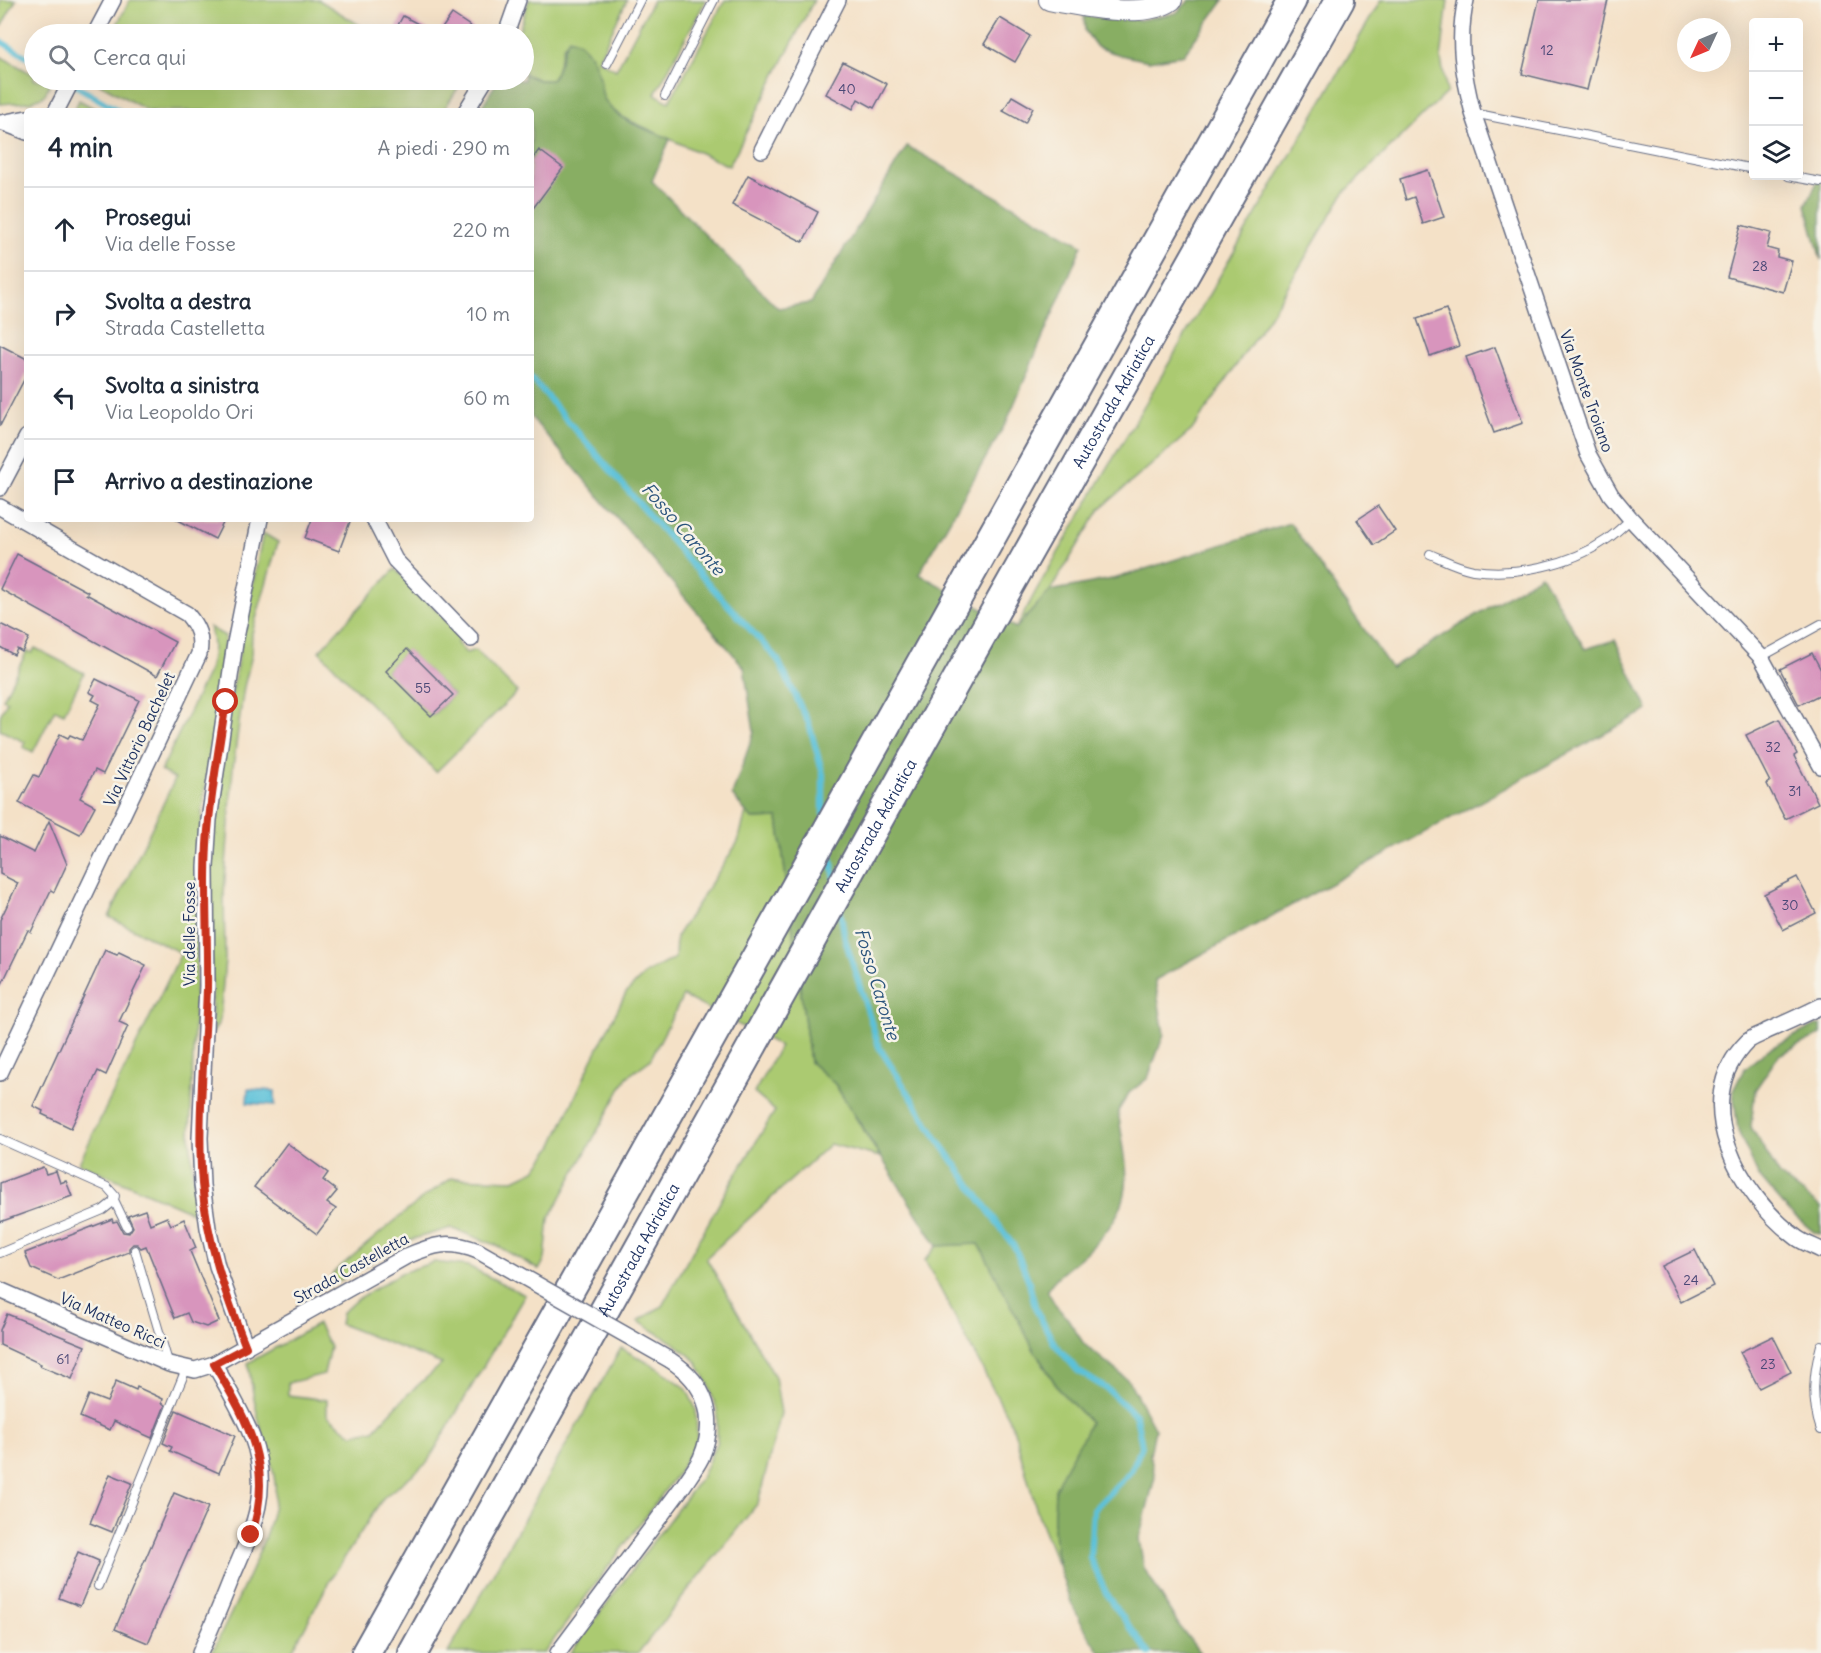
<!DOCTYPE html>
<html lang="it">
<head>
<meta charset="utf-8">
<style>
	body { margin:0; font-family:Delius,sans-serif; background:#f2f2f3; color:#1f2937 }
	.controls { position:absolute; right:18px; top:18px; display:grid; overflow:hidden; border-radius:6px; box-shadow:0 6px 24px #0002 }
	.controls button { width:54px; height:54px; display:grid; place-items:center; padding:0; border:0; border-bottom:2px solid #e0e1e3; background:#fff; color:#1f2937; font:30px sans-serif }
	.compass { position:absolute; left:1677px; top:18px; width:54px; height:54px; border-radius:50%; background:#fff; box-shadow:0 6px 24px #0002; rotate:226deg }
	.stop { position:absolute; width:18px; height:18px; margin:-14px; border:4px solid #c8321e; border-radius:50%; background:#fff }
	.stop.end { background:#c8321e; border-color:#fff; box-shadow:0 2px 6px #0008 }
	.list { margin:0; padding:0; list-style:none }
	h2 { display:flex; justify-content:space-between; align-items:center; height:78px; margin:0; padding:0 24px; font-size:26px }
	h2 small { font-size:20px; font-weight:400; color:#747a83 }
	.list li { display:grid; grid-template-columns:39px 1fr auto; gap:18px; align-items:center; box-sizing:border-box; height:84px; padding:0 24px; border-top:2px solid #e0e1e3 }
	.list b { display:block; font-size:22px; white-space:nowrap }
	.list p { margin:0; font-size:20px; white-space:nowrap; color:#747a83 }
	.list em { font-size:20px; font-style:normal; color:#747a83 }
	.icon { flex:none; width:33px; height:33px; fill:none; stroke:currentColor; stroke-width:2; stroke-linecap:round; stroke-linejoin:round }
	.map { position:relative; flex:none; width:1821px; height:1653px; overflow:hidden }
	.search { position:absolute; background:#fff; box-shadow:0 6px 24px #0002; left:24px; top:24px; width:510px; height:66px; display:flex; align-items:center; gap:15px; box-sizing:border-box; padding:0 21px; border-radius:33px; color:#747a83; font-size:22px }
	.panel { position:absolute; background:#fff; box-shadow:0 6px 24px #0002; left:24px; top:108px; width:510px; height:414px; border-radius:6px }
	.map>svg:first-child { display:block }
	.green { fill:#abca71; stroke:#637c68; stroke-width:1.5; fill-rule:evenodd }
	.forest { fill:#88ae63; stroke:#526e60; stroke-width:1.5 }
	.water { fill:#5bc1d9; stroke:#3b789c; stroke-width:1.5 }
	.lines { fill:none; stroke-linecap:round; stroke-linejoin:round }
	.stream { stroke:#5bc1d9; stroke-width:6 }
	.building { fill:#d895bd }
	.service-casing { stroke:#676d83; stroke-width:10 }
	.minor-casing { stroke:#676d83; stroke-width:18 }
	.tertiary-casing { stroke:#676d83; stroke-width:22 }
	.motorway-casing { stroke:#676d83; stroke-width:32 }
	.service { stroke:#fff; stroke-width:8 }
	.minor { stroke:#fff; stroke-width:15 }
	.tertiary { stroke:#fff; stroke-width:20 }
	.motorway { stroke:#fff; stroke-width:28 }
	.minor-bridge-casing { stroke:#676d83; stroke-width:18; stroke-linecap:butt }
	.minor-bridge { stroke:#fff; stroke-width:15 }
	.route { stroke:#c8321e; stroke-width:8 }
	.labels { text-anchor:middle; stroke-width:5; stroke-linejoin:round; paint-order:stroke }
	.number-label { font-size:14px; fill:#4a4876 }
	.street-label { font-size:16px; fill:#1b2f5e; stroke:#f7f3e8 }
	.water-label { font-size:18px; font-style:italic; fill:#2b547d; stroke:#f7f3e8 }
</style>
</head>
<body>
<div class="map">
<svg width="1821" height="1653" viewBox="0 0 1821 1653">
	<rect width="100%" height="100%" fill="#f7f3e8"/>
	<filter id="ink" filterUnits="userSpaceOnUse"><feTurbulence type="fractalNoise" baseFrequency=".0167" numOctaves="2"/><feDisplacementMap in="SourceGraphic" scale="12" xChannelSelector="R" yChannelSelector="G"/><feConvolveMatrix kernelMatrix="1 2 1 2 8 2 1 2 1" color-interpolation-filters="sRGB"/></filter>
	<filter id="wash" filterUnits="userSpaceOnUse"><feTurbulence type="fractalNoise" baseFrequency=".008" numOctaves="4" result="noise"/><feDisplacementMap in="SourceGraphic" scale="24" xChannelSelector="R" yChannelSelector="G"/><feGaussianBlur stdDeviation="1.35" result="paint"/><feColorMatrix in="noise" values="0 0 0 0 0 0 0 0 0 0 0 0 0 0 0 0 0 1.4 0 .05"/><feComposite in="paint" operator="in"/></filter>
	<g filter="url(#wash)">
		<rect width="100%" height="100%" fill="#f4e1c7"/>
		<g class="green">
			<polygon points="0,0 16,0 1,27 0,27"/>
			<polygon points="130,0 319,0 374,34 112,34"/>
			<polygon points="529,0 627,0 598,60 616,70 653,0 706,0 655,94 669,102 725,0 814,0 729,166 626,119 610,108 600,93 600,78 587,50 564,45 555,75 551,80 539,80 524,74 524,34 518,34"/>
			<polygon points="1381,0 1448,0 1441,59 1447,92 1344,193 1270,316 1192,430 1100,509 1050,591 1016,628 1037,589"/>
			<polygon points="0,56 34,75 34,80 42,80 50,84 44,96 30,102 0,104"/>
			<polygon points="93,80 444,80 458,88 443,111 148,111"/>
			<polygon points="79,100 99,111 74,111"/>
			<path d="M263 533 278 542 252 633 251 659 244 687 233 767 224 893 225 959 220 1020 212 1035C212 964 208 892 214 821 223 724 244 629 263 533Z"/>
			<path d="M395 569 460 634 457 643 466 653 476 650 517 692 436 772 319 651ZM407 650 453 695 432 716 386 671Z"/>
			<path d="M209 627 225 636 217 705 202 810 190 1137 196 1214 79 1163 181 953 109 917 175 779 161 771 209 670C213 654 215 642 209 627Z"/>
			<polygon points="35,648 84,673 64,713 55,709 33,752 23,747 25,742 0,730 0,716 7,701 3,699 27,651 32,653"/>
			<polygon points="746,812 753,819 778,818 810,1062 835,1084 880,1157 830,1144 706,1258 775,1377 781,1413 758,1503 638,1653 570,1653 702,1476 717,1441 717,1410 708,1383 696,1361 677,1345 638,1321 662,1306 725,1193 775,1111 754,1093 780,1046 683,996 650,1060 627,1077 549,1219 545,1259 539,1270 496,1245 451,1228 406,1241 338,1282 329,1285 328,1281 334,1272 380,1233 424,1197 452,1178 514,1180 535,1170 552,1147 592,1060 626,993 646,973 675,958 676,937 738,842"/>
			<polygon points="979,1243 1034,1350 1060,1391 1090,1422 1082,1441 1055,1489 1054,1525 1058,1566 1038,1515 1013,1427 925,1260 937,1246"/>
			<path d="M434 1262 468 1266 525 1295 427 1463 383 1498 330 1580 291 1653H212C230 1613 280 1524 275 1483 273 1461 264 1442 259 1421 254 1402 251 1382 248 1363L318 1324 330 1347 324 1374 288 1383V1395L327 1400V1415L352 1434 374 1430 407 1395 442 1364 340 1324 342 1313 356 1300 401 1273Z"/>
			<polygon points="621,1348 661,1370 686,1388 696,1409 697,1440 678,1473 544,1653 448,1653"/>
		</g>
		<g class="forest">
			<polygon points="1190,0 1224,0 1183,55 1149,61 1120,55 1097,47 1085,31 1084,16 1140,20 1176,13"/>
			<path d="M569 38C586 42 595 60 599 76 603 89 599 94 609 106 622 123 651 130 670 139L652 181 778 308 811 303 907 146 1082 245 1007 421 919 574 1016 628 1050 591 1117 578 1290 523 1391 668 1541 575 1585 649 1615 640 1648 710 1155 980 1164 1034 1148 1078 1129 1093 1118 1111C1128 1179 1140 1200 1086 1253 1072 1266 1057 1274 1047 1290L1056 1306 1068 1319 1084 1344 1129 1381 1155 1429 1150 1455 1155 1477 1139 1539 1144 1568 1178 1624 1200 1653H1101C1069 1610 1052 1565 1054 1511 1055 1504 1054 1495 1056 1488 1064 1465 1081 1445 1090 1422L1060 1391 1034 1350 979 1244 937 1246 835 1084 810 1062 778 818 752 819 732 795 754 732 744 667 531 417V111H479L498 80H524V74L539 80H551C561 69 560 51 569 38Z"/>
			<polygon points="1821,174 1821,260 1806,205"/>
			<polygon points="1816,1025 1821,1025 1821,1034 1779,1055 1755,1090 1751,1127 1780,1176 1821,1207 1821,1234 1815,1233 1789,1211 1758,1175 1738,1131 1733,1091 1744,1069 1769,1049"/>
		</g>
		<polygon class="water" points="248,1089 275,1091 275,1105 247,1103"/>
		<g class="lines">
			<g class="stream">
				<polyline points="0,41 34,61"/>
				<polyline points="71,83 119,111"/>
				<polyline points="531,378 698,572 778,660 809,724 823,774 823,814"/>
				<polyline points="829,848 835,879"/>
				<polyline points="840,910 845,939 879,1047 939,1141 1015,1248 1028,1279 1036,1310 1054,1343 1078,1371 1107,1389 1136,1416 1142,1446 1131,1471 1093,1510 1090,1558 1108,1597 1149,1653"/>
			</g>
		</g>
		<g id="blocks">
			<g class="building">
				<polygon points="1539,0 1608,0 1587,90 1522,74"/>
				<polygon points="452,14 482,34 438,34"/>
				<polygon points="403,16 437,34 393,34"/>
				<polygon points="1000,18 1030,36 1015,62 984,44"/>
				<polygon points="843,62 887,84 874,108 858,99 853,109 826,94"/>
				<polygon points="1012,96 1033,108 1025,123 1003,111"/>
				<polygon points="539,150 563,168 531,211 531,161"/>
				<polygon points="1428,170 1444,217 1423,224 1414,197 1406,200 1400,179"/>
				<polygon points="748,175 818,212 803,242 732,205"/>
				<polygon points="1741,225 1771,233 1767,248 1778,251 1777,257 1792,261 1783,292 1727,277"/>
				<polygon points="1446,309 1459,346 1430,356 1417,319"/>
				<polygon points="0,345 27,359 27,374 0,426"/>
				<polygon points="1495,347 1523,423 1494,433 1466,357"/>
				<polygon points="1378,506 1395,531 1374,545 1357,520"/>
				<polygon points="176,519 225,519 215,539"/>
				<polygon points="312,519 351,519 339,551 305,538"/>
				<polygon points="17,554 88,592 86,594 175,642 157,676 0,589"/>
				<polygon points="0,624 29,638 22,652 17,649 14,655 0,647"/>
				<polygon points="407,649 453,695 431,716 386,671"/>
				<polygon points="1812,653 1821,670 1821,694 1799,705 1780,669"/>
				<polygon points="96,679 139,700 103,774 95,770 80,798 95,806 80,834 19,803 34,775 39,777 60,734 68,738 70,735 82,740 100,704 92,700 95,695 89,692"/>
				<polygon points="1779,719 1797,754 1794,756 1818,803 1785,819 1767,784 1770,782 1746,735"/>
				<polygon points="49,821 67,864 54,892 51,890 31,932 28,930 0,988 0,920 18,883 0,874 0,836 34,853"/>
				<polygon points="1797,877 1816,913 1783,930 1764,894"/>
				<polygon points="105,950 117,955 119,952 146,965 119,1022 128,1026 106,1075 98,1071 71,1128 42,1114 43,1111 33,1106"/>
				<polygon points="287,1143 328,1173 323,1180 337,1191 327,1203 336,1209 317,1234 254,1187"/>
				<polygon points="43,1167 46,1174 56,1171 60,1183 66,1181 72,1196 0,1222 0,1183"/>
				<polygon points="145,1210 150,1224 167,1217 171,1225 184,1219 196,1248 190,1251 219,1321 206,1327 191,1322 187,1313 175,1318 146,1246 141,1248 137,1244 133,1244 129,1248 129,1252 58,1280 31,1268 25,1253 112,1219 113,1222 117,1221 123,1232 129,1233 133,1227 128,1216"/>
				<polygon points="1695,1250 1713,1286 1681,1302 1662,1266"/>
				<polygon points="7,1314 85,1346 72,1379 40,1366 41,1364 0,1345 0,1330"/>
				<polygon points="1773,1336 1791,1372 1759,1388 1740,1352"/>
				<polygon points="116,1381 136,1390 137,1387 163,1399 162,1403 165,1405 152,1438 114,1421 110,1430 80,1417 89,1395 107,1402"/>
				<polygon points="176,1410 235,1436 219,1473 170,1451 172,1447 163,1443"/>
				<polygon points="110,1474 132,1483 112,1532 90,1523"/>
				<polygon points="174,1493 208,1507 148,1643 115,1629"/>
				<polygon points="78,1552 99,1561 80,1606 59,1598"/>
			</g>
		</g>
	</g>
	<g filter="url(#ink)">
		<use href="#blocks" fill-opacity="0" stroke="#676d83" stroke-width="1.5"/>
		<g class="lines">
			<g class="service-casing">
				<g id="service">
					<polyline points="607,64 640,0"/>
					<polyline points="665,96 714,0"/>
					<polyline points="1473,113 1754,169"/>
					<polyline points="1788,176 1821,182"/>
					<path d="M1430 554C1444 560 1457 567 1473 570 1516 576 1570 565 1606 540 1615 534 1623 526 1631 519"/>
					<polyline points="1761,657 1821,624"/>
					<polyline points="0,1139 107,1187 115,1196 113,1202 103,1210 0,1253"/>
					<polyline points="114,1200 127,1227"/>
					<polyline points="135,1250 168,1362"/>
					<path d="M1821 1345C1813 1374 1811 1401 1821 1430"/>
					<polyline points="98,1586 186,1369"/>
				</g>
			</g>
			<g class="minor-casing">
				<g id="minor">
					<path d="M1466 0C1457 39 1463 74 1473 113L1588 454 1611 495 1631 519 1761 657 1821 766"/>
					<polyline points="95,34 113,0"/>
					<polyline points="506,34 518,0"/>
					<polyline points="56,111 72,80"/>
					<polyline points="466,111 485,80"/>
					<polyline points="0,123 27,118"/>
					<polyline points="4,123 27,132"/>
					<polyline points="762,150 838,0"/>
					<polyline points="0,488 27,437"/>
					<path d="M0 507 187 614C198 627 202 637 199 654L0 1073"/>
					<polyline points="374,519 395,560 471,639"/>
					<path d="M1821 1006C1803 1015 1785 1023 1767 1031 1761 1035 1752 1037 1747 1042 1687 1102 1740 1196 1797 1238 1804 1243 1813 1246 1821 1250"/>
					<path d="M0 1290 169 1364 195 1370 214 1364 407 1256C435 1244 449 1240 478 1251"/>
					<polyline points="246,1347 217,1266 208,1228 202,1185 200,1138 207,986 206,867 209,820 235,643 260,519"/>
					<path d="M200 1653C211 1628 222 1603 232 1577 253 1529 272 1490 252 1437 242 1412 228 1388 214 1364"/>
					<path d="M558 1653 683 1486C689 1477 696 1468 701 1458 718 1418 706 1383 670 1360"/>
				</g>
			</g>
			<g class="tertiary-casing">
				<path id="tertiary" d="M1049 0C1079 6 1146 20 1172 0"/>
			</g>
			<g class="motorway-casing">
				<g id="motorway">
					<path d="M366 1653C676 1103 982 551 1292 0"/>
					<path id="s1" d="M413 1653 1003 597 1340 0"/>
				</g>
			</g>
			<use href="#service" class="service"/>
			<use href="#minor" class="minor"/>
			<use href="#tertiary" class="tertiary"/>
			<use href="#motorway" class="motorway"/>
			<g class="minor-bridge-casing">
				<polyline id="minor-bridge" points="478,1251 670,1360"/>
			</g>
			<use href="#minor-bridge" class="minor-bridge"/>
		</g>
	</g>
	<g class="lines" filter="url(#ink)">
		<path class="route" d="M226 702C220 742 213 781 209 820 203 875 208 933 207 988 205 1053 197 1119 202 1184 207 1241 225 1294 246 1347L214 1364C248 1422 275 1467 251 1535"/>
	</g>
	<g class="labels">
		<g class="number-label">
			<text x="1547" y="55">12</text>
			<text x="847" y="94">40</text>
			<text x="1760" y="271">28</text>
			<text x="423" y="693">55</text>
			<text x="1773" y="752">32</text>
			<text x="1795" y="796">31</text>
			<text x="1790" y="910">30</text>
			<text x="1691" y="1285">24</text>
			<text x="63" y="1364">61</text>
			<text x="1768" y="1369">23</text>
		</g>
		<g class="street-label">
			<text transform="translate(1587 391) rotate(70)" y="6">Via Monte Troiano</text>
			<text dy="6" stroke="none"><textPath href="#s1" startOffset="1434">Autostrada Adriatica</textPath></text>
			<text transform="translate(139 739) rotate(-65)" y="6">Via Vittorio Bachelet</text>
			<text dy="6" stroke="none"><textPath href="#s1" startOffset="948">Autostrada Adriatica</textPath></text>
			<text transform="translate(189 934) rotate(-90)" y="6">Via delle Fosse</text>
			<text dy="6" stroke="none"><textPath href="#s1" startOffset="462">Autostrada Adriatica</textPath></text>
			<text transform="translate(351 1268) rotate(-29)" y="6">Strada Castelletta</text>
			<text transform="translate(113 1320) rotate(24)" y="6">Via Matteo Ricci</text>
		</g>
		<g class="water-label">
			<text transform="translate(683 529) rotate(49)" y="6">Fosso Caronte</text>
			<text transform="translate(877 984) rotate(73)" y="6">Fosso Caronte</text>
		</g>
	</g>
</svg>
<div class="controls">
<button>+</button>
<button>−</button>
<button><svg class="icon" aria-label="layers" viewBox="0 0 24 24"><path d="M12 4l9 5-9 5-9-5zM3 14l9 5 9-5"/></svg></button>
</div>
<svg class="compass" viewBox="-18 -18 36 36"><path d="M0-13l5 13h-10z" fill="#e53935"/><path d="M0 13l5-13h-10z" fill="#747a83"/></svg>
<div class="stop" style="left:226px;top:702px"></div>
<div class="stop end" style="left:251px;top:1535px"></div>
<div class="search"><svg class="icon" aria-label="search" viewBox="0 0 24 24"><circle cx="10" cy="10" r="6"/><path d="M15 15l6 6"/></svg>Cerca qui</div>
<section class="panel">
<h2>4 min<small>A piedi · 290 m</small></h2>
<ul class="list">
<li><svg class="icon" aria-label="ahead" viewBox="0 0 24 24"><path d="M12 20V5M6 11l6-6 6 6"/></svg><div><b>Prosegui</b><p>Via delle Fosse</p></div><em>220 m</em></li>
<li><svg class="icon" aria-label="right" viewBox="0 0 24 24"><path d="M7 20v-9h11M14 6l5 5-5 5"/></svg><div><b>Svolta a destra</b><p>Strada Castelletta</p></div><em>10 m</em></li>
<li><svg class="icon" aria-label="left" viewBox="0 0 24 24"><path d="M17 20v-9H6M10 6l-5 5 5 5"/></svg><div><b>Svolta a sinistra</b><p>Via Leopoldo Ori</p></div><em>60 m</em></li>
<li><svg class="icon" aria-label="arrive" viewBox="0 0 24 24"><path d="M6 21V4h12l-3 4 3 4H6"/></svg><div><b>Arrivo a destinazione</b></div></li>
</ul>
</section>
</div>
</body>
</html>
